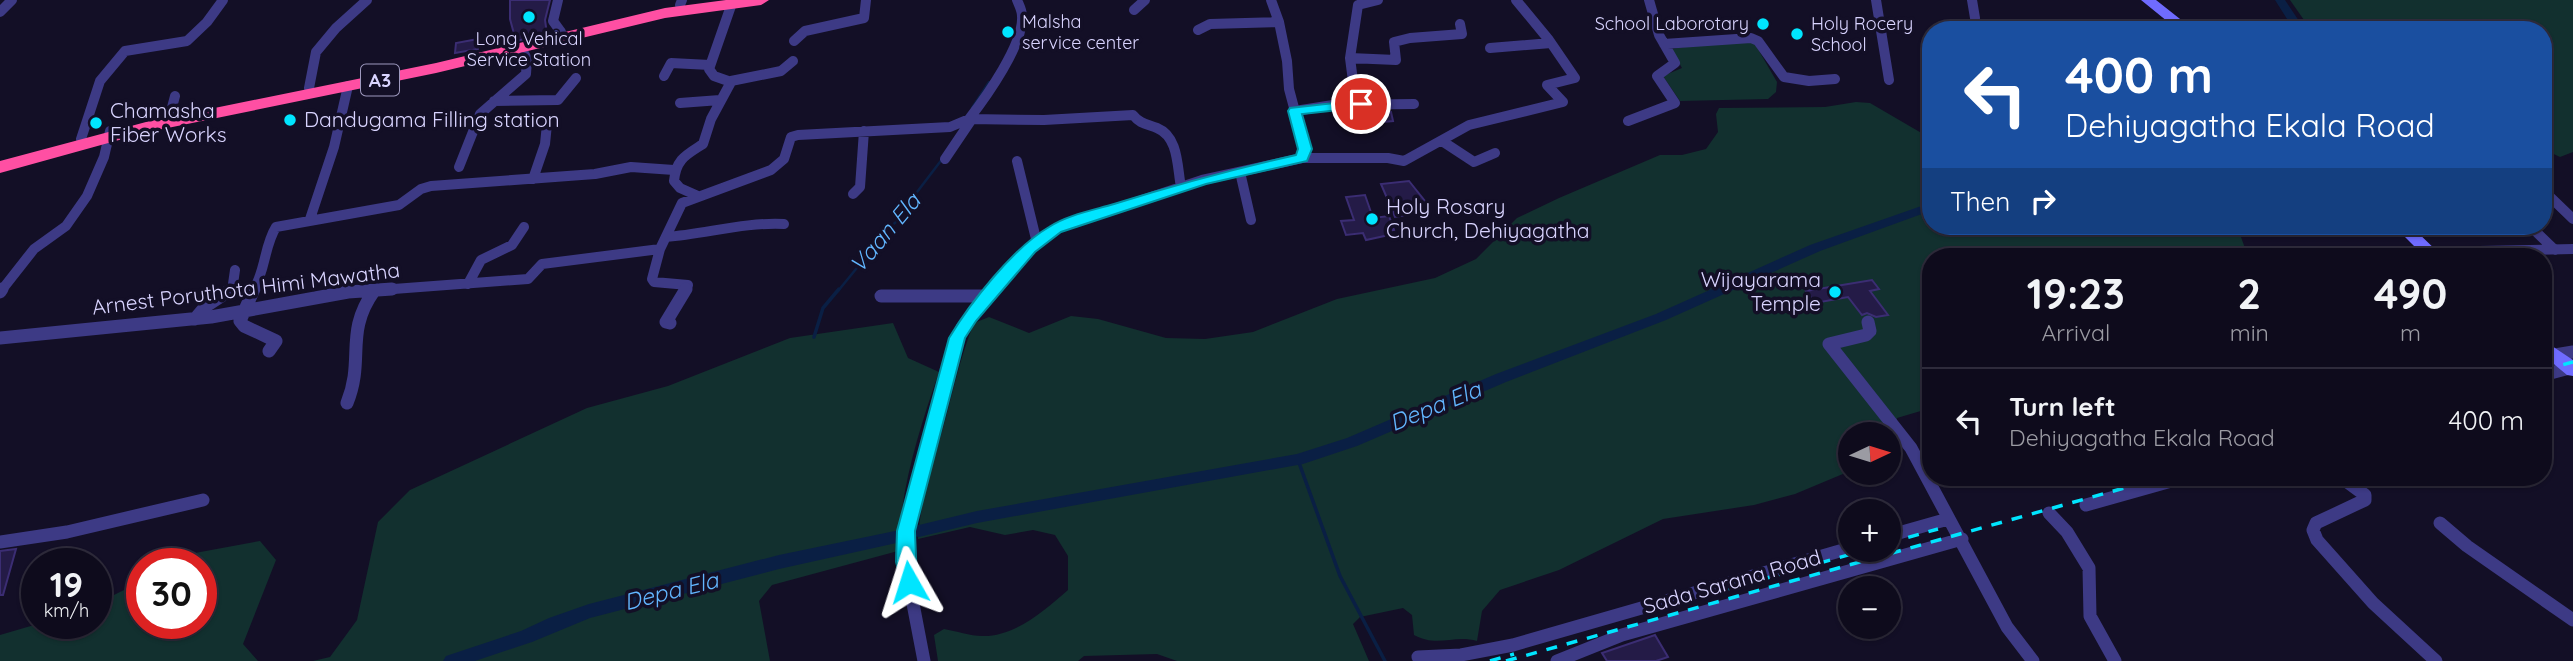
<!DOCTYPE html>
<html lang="en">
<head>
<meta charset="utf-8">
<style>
	:root { --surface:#0e0b1c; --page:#1c1929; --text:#f1f3f6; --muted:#9b9ba3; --line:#2e2b3b }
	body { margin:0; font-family:Quicksand,sans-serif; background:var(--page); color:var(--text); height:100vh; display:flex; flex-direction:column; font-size:26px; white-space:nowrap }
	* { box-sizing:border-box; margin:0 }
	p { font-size:23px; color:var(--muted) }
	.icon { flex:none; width:38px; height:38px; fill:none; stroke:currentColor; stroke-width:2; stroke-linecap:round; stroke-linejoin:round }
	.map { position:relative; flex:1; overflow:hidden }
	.panel { position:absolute; left:1922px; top:248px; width:630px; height:238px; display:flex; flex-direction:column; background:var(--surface); border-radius:28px; box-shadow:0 2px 5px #0004,0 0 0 2px var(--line) }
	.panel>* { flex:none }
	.guide { position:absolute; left:1922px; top:21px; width:630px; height:214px; border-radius:28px; box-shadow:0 2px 5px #0004,0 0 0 2px var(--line); background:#1a4fa0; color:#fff; overflow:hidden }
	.needle { width:46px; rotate:86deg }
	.tools { position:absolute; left:1838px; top:422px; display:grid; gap:14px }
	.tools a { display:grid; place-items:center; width:63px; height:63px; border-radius:50%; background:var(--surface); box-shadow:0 2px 5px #0004,0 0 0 2px var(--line); font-size:35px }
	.speed { position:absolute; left:21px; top:548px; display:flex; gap:14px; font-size:35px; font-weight:700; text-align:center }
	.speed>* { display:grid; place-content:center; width:91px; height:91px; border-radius:50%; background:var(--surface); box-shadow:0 2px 5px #0004,0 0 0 2px var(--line); line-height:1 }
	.speed small { font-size:18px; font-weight:400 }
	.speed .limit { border:10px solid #d22; background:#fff; color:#111 }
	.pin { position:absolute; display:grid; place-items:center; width:60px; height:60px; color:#fff; margin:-30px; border:4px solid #fff; border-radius:50%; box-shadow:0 2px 7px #0007 }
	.me { position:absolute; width:77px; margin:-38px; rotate:354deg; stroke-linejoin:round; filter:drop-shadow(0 0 5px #0008) }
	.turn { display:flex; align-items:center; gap:24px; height:147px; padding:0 28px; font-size:32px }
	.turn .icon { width:91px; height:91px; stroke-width:2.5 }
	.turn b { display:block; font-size:49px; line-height:60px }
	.then { display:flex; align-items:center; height:66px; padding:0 28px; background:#0003; gap:14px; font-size:26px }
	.eta { display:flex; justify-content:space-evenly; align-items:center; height:119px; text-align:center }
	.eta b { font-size:42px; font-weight:700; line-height:49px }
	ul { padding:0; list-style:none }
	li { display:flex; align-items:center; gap:21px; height:105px; padding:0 28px; border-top:2px solid var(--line) }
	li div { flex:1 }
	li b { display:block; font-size:26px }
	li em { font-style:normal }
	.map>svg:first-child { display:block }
</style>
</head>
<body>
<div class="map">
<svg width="2573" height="661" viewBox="0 0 2573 661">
	<rect width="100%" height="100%" fill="#130f26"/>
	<path fill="#12302f" d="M2290 0H2573V152L2560 157 2543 149V30H2311Z
		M1742 39 1755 44 1777 82 1776 92 1768 99 1680 101 1663 76 1682 68 1671 49Z
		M1856 102 1870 103 1930 138V226H2237L2246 251 2242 257H1930V414L1924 410 1897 418 1895 456 1888 458V434H1850V471L1795 494 1754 505 1663 519 1559 570 1500 590 1482 611 1477 641C1454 634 1438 648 1414 635L1412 615 1403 608 1360 617 1353 624 1369 661H1177L1157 654 1084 656 1078 661H938L934 635 944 629C956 631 970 636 982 636 1015 637 1045 610 1068 590V556L1055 535 1033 530 1005 535 970 527 918 539C920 501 933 464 943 428 953 392 960 357 974 323L989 317 1029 333 1071 316 1098 319 1166 338 1205 339 1253 332 1337 299 1435 278 1476 259 1517 218 1559 198 1660 155H1682L1706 149 1718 132 1716 114 1719 108 1825 107Z
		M893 323 908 358 939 372C918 433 901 487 898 551L772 585 759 601 770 661H313L330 657 357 620 378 522 410 490 587 408 668 386 790 338Z
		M260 541 276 560 243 644 258 661H0V635L41 623H96V604L142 581V623H201V564L174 563 195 553Z"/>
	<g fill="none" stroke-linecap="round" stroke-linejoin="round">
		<path stroke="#0a1f44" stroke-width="2.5" d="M972 108 989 82
			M838 291 865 258 880 247 891 226 905 215 914 196 943 158"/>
		<path stroke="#0a1f44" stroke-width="3.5" d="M814 337 823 308 839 289
			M1298 460 1340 576 1385 661"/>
		<path fill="#0a1f44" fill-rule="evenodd" d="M2275 0H2285L2305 30H2294Z
			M1930 203V211L1820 251 1666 320 1506 382 1357 446 1303 464 977 523 919 537 913 536 911 531 913 526 919 525 977 511 1297 454 1347 438 1496 374 1656 314 1810 245Z
			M895 531 901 532 903 537 901 542 779 569 590 618 532 642 475 661H443L446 656 521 631 549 618 589 604 779 555Z"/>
	</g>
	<path fill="#241b47" stroke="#3b2d73" stroke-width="2" d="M510 0H550L545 20 547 34 516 41 510 19Z
		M478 39V49L455 53 456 43Z
		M1391 112 1393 121 1348 125 1346 113Z
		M1409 181 1429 206 1418 210 1420 213 1395 217 1381 184Z
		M1365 195 1373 218 1389 216 1394 230 1387 231 1389 235 1366 240 1363 233 1346 235 1341 221 1354 220 1346 197Z
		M1872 280 1879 289 1870 291 1888 315 1876 317 1867 313 1862 315 1848 297 1815 303 1806 291Z
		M16 549 3 595H0V551Z
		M1655 635 1668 657 1656 661H1607L1602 653Z"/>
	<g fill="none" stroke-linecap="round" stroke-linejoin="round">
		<path stroke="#3d3a85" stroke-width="10" d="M558 0 553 21 561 32
			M1876 0 1889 80
			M1972 0 1975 18
			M680 5 682 0
			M1134 10 1145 0
			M0 12 12 0
			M1198 30 1210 24 1279 22
			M794 41 805 31 864 18 866 0
			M1664 44 1751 38 1758 41 1784 77 1809 81 1835 79
			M1490 48 1551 43
			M1350 58 1396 60 1394 42 1410 38 1462 34 1460 24
			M664 76 671 63 710 65
			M731 81 781 71 793 61
			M309 88 316 52 336 28 367 0
			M494 101 558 100 576 78
			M680 103 720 100
			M1356 104 1350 58 1358 5 1378 0
			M1295 111 1333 105 1414 104
			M170 115 175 96
			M969 119C986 97 1024 44 1022 16 1022 10 1019 5 1017 0
			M1628 121 1675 103 1657 76 1675 63 1659 35 1649 0
			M81 139 100 81 125 51 187 41 207 22 223 0
			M1442 141 1474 162 1495 153
			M1302 158H1388L1404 161 1469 125 1563 102 1547 85 1575 78 1549 40 1516 0
			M945 159 972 119
			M1017 161 1037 243
			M459 167 480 114 526 74 527 59 521 48
			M1240 172 1251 220
			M533 179 545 144 547 124
			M2543 190 2573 219
			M853 194 860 187 864 131
			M698 196 680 188 674 181C676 159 686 155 703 144L711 119 731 82 714 76 709 69 732 3
			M310 219 334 147 348 86
			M2530 226 2555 250
			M666 237C706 234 744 222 784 224
			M660 249 652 279 654 282 688 285 685 291
			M2429 252 2573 249
			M468 284 481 260 512 245 524 227
			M1 291 34 249 66 226 87 196 104 157 110 131
			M232 291 235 270
			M253 291C266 270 264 246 276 227L399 205 421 189 431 186 595 174 631 167 674 170
			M367 291 528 279 542 264 660 249 682 203 771 170 784 159 791 137 798 135 950 127 969 119 1044 120 1133 115C1140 124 1147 124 1157 128 1179 137 1177 167 1181 187
			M992 291 1029 249 1055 229 1202 180 1302 158 1305 149 1289 89 1287 61 1279 22 1271 0"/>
		<path stroke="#3d3a85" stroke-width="13" d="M254 289 240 321 244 326 276 341 269 351
			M0 292 2 289
			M881 296H987
			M195 319 206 306 232 289
			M1868 322 1870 331 1866 335 1829 344 1911 448 2007 627 2033 661
			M670 323 666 322 686 289
			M0 338 211 317 348 292 392 289
			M2555 355 2573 352
			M2543 375 2573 367
			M347 403C365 359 344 333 374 291
			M2342 478 2365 495V500L2316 523 2313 530 2317 540 2373 603 2436 661
			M2086 505 2182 478
			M2049 513 2067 532 2089 568 2090 616 2115 661
			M2440 523 2467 546 2573 620
			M1888 536 1948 519
			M0 542 67 532 203 500
			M1418 657 1461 655 1513 645 1850 548
			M924 661 905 562 906 531 953 351 962 328 993 289
			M1557 661 1622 635 1962 539"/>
		<path fill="#6f6bff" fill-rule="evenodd" d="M2141 0H2156L2194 30H2178Z
			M2394 226H2411L2443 257H2425Z
			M2543 340 2573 360V376L2567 375 2543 355Z"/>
		<path fill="#ff4fa3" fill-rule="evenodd" d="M726 0H769L761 5 665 18 436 73 148 132 0 173V161L146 122 436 63 665 8Z"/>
		<path stroke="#00e5ff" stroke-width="3.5" stroke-dasharray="11 10" stroke-linecap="butt" d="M2543 370 2573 362
			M1888 543 1938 529
			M1678 603 1866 550
			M1490 661 1514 654
			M1506 661 2160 478"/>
	</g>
	<path fill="#00e5ff" stroke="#0095a6" stroke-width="2" d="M1361 100 1368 104 1366 107 1302 114 1312 149 1307 161 1206 184 1061 232 1035 252 976 321 965 338 915 531C915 542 918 583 916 588L909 590 903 588 896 562 897 531 949 338C970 303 1013 248 1049 227 1067 215 1094 210 1114 204 1175 185 1234 169 1296 155L1298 149 1288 111 1290 108Z"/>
	<g fill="#00e5ff" stroke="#130f26" stroke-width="2.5">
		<circle cx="529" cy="17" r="7"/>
		<circle cx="1763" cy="24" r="7"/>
		<circle cx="1008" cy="32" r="7"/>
		<circle cx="1797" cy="34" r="7"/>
		<circle cx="290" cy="120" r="7"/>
		<circle cx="96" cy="123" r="7"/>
		<circle cx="1372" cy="219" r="7"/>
		<circle cx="1835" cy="292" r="7"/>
	</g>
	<g text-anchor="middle" stroke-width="7" stroke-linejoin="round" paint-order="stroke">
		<g font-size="18" fill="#d9d4ff" stroke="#130f26" text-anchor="start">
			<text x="1022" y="28">Malsha<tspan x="1022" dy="21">service center</tspan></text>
			<text x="1749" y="30" text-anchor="end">School Laborotary</text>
			<text x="1811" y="30">Holy Rocery<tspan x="1811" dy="21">School</tspan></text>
			<text x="529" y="45" text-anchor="middle">Long Vehical<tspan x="529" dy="21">Service Station</tspan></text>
		</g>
		<rect fill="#130f26" stroke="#9e99be" stroke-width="2" x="361" y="64.5" width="38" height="31" rx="5"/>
		<g font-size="19" font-weight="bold" fill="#d9d4ff">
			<text x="380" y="87">A3</text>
		</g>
		<g font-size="21" fill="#d9d4ff" stroke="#130f26" text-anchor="start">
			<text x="110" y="118">Chamasha<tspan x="110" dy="24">Fiber Works</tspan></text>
			<text x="304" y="127">Dandugama Filling station</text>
			<text x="1386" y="214">Holy Rosary<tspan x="1386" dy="24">Church, Dehiyagatha</tspan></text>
			<text x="1821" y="287" text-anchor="end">Wijayarama<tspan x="1821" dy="24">Temple</tspan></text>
		</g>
		<g font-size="21" fill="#d9d4ff" stroke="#130f26">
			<text transform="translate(246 289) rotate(-7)" y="7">Arnest Poruthota Himi Mawatha</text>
			<text transform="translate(1732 582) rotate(-16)" y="7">Sada Sarana Road</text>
		</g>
		<g font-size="23" font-style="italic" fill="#62b6ff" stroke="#130f26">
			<text transform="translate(885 233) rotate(-50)" y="8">Vaan Ela</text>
			<text transform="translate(1435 406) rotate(-22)" y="8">Depa Ela</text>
			<text transform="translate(671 591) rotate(-14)" y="8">Depa Ela</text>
		</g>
	</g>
</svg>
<div class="tools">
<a><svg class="needle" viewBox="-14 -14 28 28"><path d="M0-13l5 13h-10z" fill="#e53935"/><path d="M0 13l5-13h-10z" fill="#9b9ba3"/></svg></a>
<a>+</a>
<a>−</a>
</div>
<div class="speed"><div>19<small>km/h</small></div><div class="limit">30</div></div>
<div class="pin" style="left:1361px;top:104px;background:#d93025"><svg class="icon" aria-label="arrive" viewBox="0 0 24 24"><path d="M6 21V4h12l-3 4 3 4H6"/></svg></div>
<svg class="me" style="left:909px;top:582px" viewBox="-20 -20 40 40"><path d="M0-17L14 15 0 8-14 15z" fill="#00e5ff" stroke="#fff" stroke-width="4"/></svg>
<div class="guide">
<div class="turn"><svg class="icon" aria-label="left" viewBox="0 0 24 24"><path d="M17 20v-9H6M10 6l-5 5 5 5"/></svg><div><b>400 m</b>Dehiyagatha Ekala Road</div></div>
<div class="then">Then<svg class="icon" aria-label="right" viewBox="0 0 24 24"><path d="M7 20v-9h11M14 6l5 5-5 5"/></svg></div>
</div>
<section class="panel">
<div class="eta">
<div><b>19:23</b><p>Arrival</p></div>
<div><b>2</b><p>min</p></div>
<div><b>490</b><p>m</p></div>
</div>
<ul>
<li><svg class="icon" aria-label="left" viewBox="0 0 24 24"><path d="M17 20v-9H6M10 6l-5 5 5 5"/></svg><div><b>Turn left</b><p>Dehiyagatha Ekala Road</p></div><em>400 m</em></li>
</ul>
</section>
</div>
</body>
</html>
